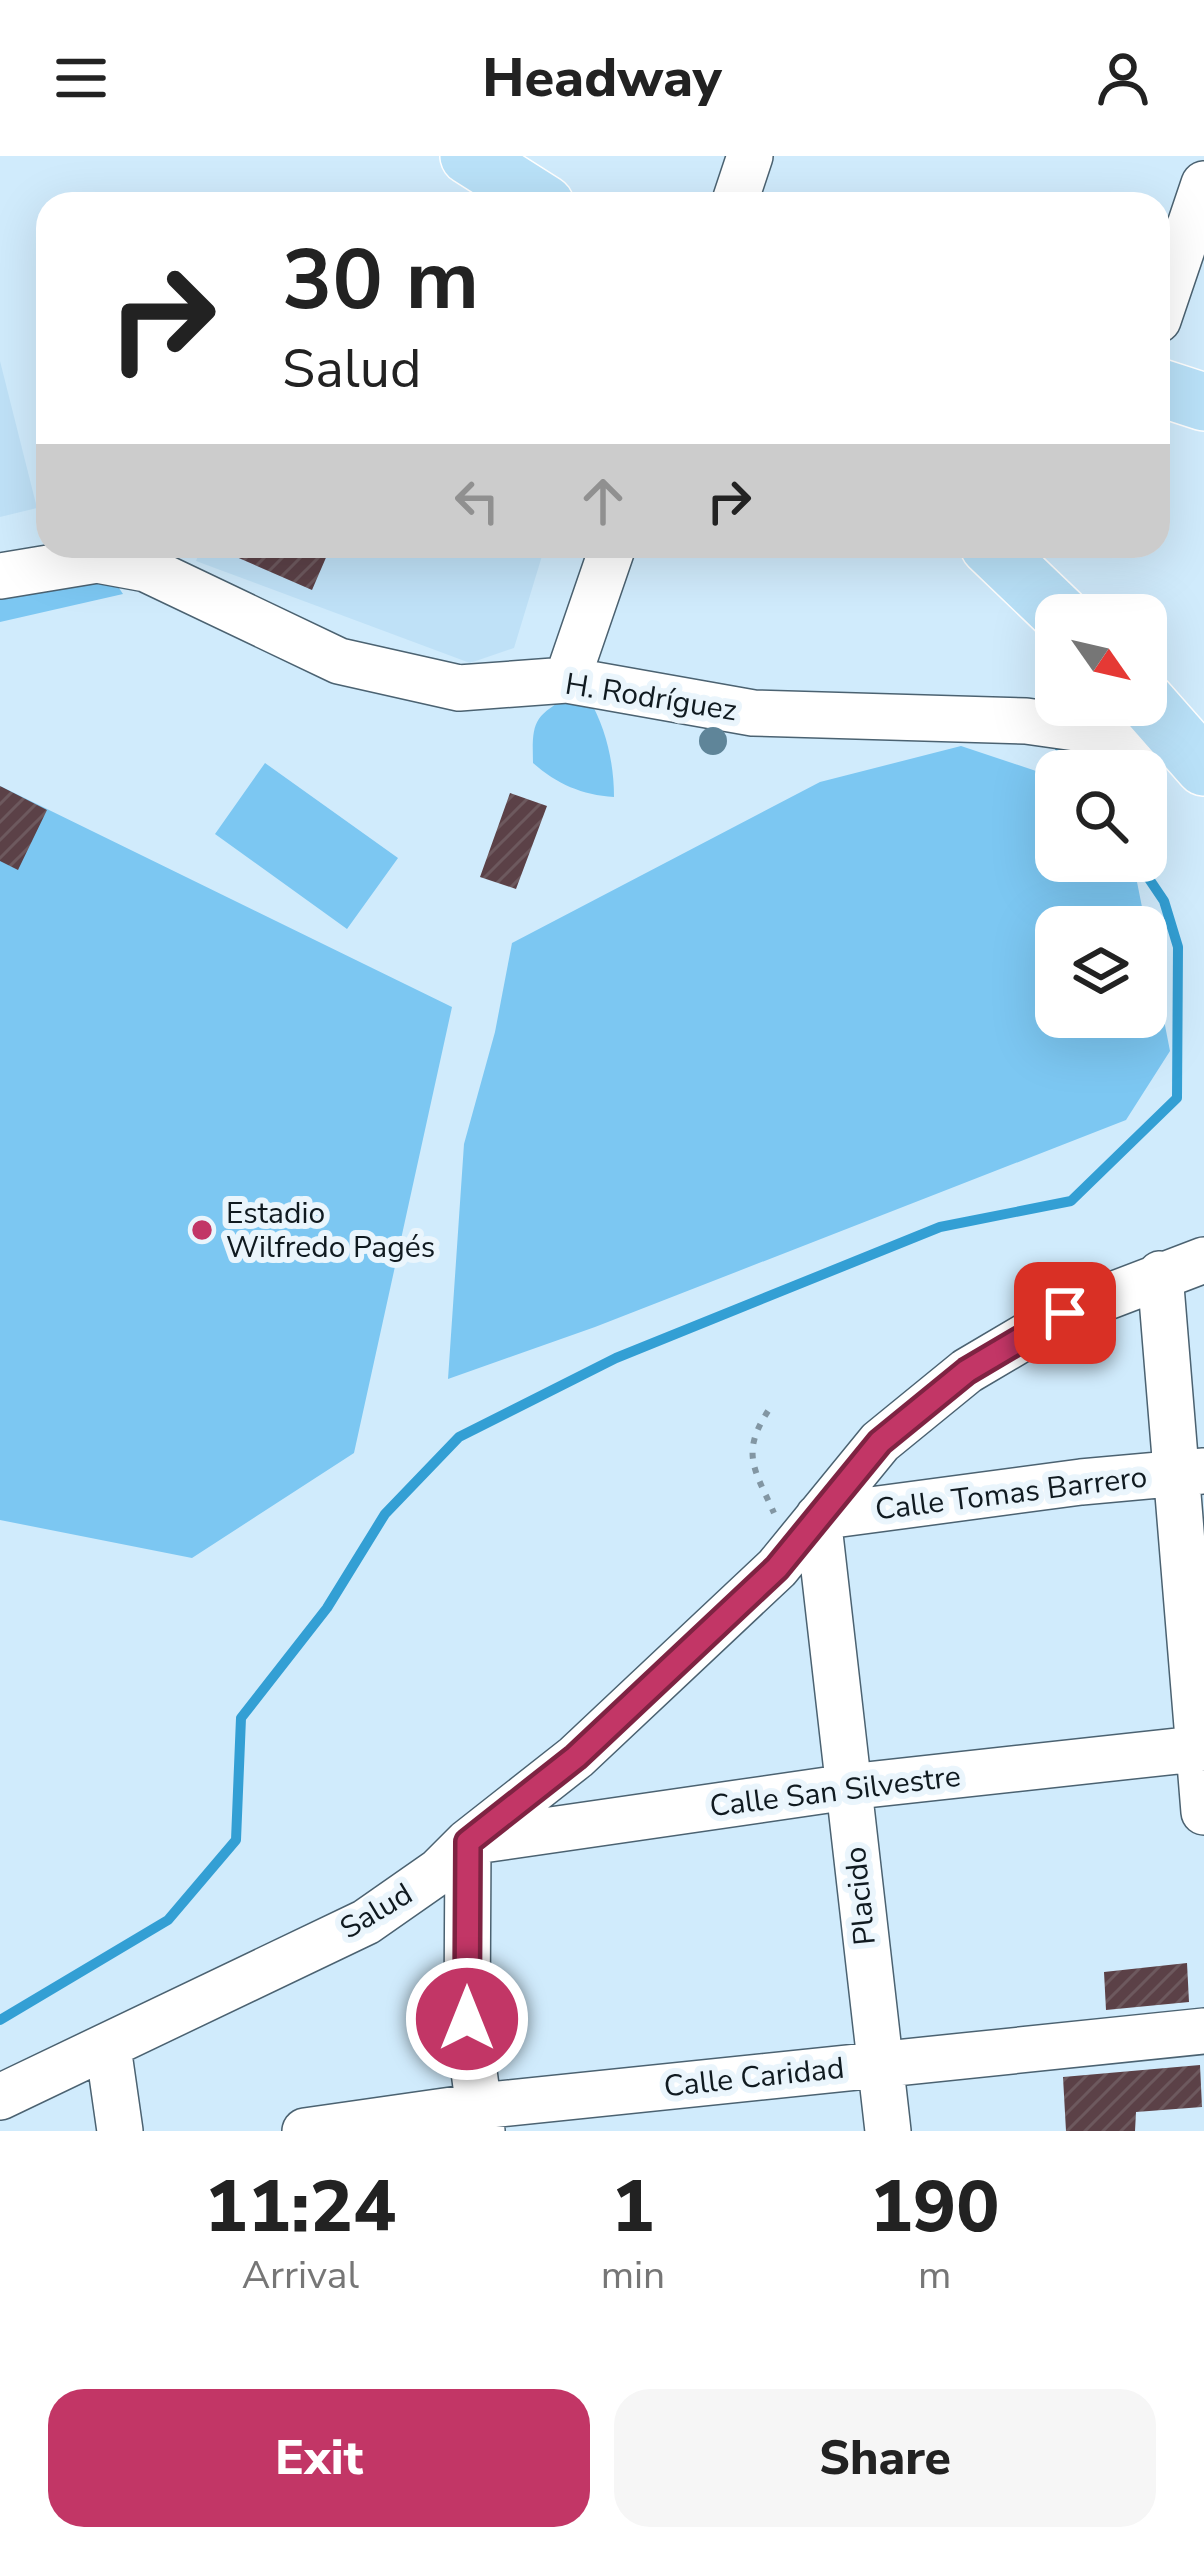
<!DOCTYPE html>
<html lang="en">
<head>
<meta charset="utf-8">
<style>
	:root { --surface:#fff; --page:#f6f6f6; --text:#222; --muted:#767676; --accent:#c23666 }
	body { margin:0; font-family:"Nunito Sans",sans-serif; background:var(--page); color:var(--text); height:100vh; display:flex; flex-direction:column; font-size:45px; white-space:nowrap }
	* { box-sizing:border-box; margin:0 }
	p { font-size:39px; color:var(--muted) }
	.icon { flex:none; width:66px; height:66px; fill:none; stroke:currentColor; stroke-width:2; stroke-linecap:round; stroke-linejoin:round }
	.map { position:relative; height:1975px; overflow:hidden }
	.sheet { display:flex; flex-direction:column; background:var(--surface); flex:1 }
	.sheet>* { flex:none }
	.guide { position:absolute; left:36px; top:36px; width:1134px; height:366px; border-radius:36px; box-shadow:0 12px 48px #0002; background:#fff; color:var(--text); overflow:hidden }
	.needle { width:78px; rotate:124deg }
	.buttons { position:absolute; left:1035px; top:438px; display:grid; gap:24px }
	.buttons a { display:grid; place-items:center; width:132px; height:132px; border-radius:24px; background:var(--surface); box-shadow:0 12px 48px #0002; font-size:60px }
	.pin { position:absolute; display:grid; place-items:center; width:102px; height:102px; color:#fff; margin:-51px; border-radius:24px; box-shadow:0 6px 18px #0006 }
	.me { position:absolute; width:132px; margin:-66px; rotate:0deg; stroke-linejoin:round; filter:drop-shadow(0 0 9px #0008) }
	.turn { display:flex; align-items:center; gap:42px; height:252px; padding:0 48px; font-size:54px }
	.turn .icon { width:156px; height:156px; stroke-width:2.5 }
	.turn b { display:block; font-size:84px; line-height:102px }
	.lanes { display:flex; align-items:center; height:114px; padding:0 48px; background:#0003; justify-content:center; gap:60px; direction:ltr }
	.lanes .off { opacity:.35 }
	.eta { display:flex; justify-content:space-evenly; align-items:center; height:204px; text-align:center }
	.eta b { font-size:72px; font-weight:800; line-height:84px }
	.primary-button { display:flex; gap:24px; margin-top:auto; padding:24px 48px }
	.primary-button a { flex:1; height:138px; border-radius:36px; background:var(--accent); color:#fff; font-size:48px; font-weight:800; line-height:138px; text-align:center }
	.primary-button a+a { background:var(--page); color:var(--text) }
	header { display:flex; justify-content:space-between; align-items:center; height:156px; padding:0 48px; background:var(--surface); font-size:54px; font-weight:800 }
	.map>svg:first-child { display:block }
</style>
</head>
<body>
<header><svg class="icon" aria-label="menu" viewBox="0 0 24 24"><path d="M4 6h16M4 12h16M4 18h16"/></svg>Headway<svg class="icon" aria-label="person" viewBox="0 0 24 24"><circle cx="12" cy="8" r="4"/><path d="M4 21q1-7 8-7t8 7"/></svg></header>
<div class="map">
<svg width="1204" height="1975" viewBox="0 0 1204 1975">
	<defs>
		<pattern id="building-hatch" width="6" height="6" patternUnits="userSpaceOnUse" patternTransform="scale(3)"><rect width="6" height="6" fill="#5b4147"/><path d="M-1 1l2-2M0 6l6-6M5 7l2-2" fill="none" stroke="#6d595e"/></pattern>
	</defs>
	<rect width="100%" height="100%" fill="#d0ebfc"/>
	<path fill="#bfe1f7" d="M0 205 37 352 0 361Z
		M202 390H545L514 492 470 507 196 405Z"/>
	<path fill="#7cc7f2" d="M109 417 123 438 0 466V433Z
		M569 541 589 543C606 572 614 607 614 641 582 639 557 628 533 607 532 567 533 560 569 541Z
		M961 590 1042 617 1056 631V705H1128L1134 711 1146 771H1056V861H1146V772L1170 895 1126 964 595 1171 448 1223 464 988 495 876 512 787 820 626Z
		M265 607 398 702 347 773 215 678Z
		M0 630 452 851 354 1297 192 1402 0 1364Z"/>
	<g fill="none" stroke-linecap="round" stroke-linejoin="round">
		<path stroke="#339fd4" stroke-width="10" d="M1054 583 1076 615
			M0 1864 168 1764 236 1684 241 1562 327 1452 385 1358 459 1281 616 1202 940 1071 1071 1045 1177 942 1178 791 1164 745 1137 705"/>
	</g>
	<path fill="url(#building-hatch)" d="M211 390H331L312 434Z
		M0 630 47 654 18 714 0 705Z
		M510 637 547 650 516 733 480 721Z
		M1187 1807 1189 1846 1106 1854 1104 1816Z
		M1200 1909 1202 1951 1136 1956 1135 1975H1066L1063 1921Z"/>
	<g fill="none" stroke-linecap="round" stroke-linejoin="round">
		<g stroke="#4b6271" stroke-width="48">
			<path id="minor" d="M734 48 750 0
				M1158 164 1204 28
				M0 420 97 404 146 413 339 505 459 532 567 524 753 557 1026 565 1182 587
				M567 524 613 390
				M1160 1118 1204 1656
				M108 1891 120 1975
				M0 1941 366 1766 439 1715 468 1686 576 1601 777 1412 880 1286 967 1215 1065 1157 1204 1104
				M305 1975 480 1950 1204 1875
				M482 1975 467 1863 468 1686 848 1631 1204 1592
				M888 1975 818 1361 1081 1326 1204 1315"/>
		</g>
		<g stroke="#fff" stroke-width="60">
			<path id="major" d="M469 0 545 48
				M1158 231 1204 246
				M989 390 1061 459
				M1146 545 1204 611"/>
		</g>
		<path stroke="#8296a3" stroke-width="6" stroke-dasharray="6 9" stroke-linecap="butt" d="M768 1255C740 1298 755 1314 774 1357"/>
		<use href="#minor" stroke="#fff" stroke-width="45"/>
		<use href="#major" stroke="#b9e1f8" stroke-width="57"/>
	</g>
	<circle fill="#5f8599" cx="713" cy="585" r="14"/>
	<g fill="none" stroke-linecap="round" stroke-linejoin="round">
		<g stroke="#7e2342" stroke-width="30">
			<path id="route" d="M467 1863 468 1686 576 1601 777 1412 880 1286 967 1215 1065 1157"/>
		</g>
		<use href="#route" stroke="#c23666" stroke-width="21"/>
	</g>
	<circle fill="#c23666" stroke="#eaf5fc" stroke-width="4.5" cx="202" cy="1074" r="12"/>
	<g text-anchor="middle" stroke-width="12" stroke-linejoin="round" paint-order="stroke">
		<g font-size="30" fill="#101a20" stroke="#eaf5fc">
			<text transform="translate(651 541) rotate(9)" y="10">H. Rodríguez</text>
			<text transform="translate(1011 1337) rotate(-7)" y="10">Calle Tomas Barrero</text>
			<text transform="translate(835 1635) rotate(-7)" y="10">Calle San Silvestre</text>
			<text transform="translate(860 1740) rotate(-96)" y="10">Placido</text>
			<text transform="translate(376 1755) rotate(-31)" y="10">Salud</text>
			<text transform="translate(754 1921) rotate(-6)" y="10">Calle Caridad</text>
		</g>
		<g font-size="30" fill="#101a20" stroke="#eaf5fc" text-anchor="start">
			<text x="226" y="1067">Estadio<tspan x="226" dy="34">Wilfredo Pagés</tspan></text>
		</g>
	</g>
</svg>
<div class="buttons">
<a><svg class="needle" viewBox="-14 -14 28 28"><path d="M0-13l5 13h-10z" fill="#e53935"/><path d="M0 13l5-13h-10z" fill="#767676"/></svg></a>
<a><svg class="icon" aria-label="search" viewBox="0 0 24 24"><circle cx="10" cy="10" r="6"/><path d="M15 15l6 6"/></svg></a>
<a><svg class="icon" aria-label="layers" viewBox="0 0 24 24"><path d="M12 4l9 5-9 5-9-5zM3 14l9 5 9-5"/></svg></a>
</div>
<div class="pin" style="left:1065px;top:1157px;background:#d93025"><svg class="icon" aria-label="arrive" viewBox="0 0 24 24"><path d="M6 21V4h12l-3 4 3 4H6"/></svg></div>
<svg class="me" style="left:467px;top:1863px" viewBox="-20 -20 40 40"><circle r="17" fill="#c23666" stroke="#fff" stroke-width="3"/><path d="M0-11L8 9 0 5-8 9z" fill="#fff"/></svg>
<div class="guide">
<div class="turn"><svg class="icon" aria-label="right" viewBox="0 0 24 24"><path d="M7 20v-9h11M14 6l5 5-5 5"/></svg><div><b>30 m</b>Salud</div></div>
<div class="lanes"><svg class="icon off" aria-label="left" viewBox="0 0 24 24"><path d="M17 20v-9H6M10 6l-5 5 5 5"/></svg><svg class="icon off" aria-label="ahead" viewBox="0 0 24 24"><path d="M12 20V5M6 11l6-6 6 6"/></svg><svg class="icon" aria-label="right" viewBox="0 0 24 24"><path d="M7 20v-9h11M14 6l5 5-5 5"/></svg></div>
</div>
</div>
<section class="sheet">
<div class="eta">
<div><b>11:24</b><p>Arrival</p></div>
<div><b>1</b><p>min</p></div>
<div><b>190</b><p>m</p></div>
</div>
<div class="primary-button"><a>Exit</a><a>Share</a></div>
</section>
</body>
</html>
